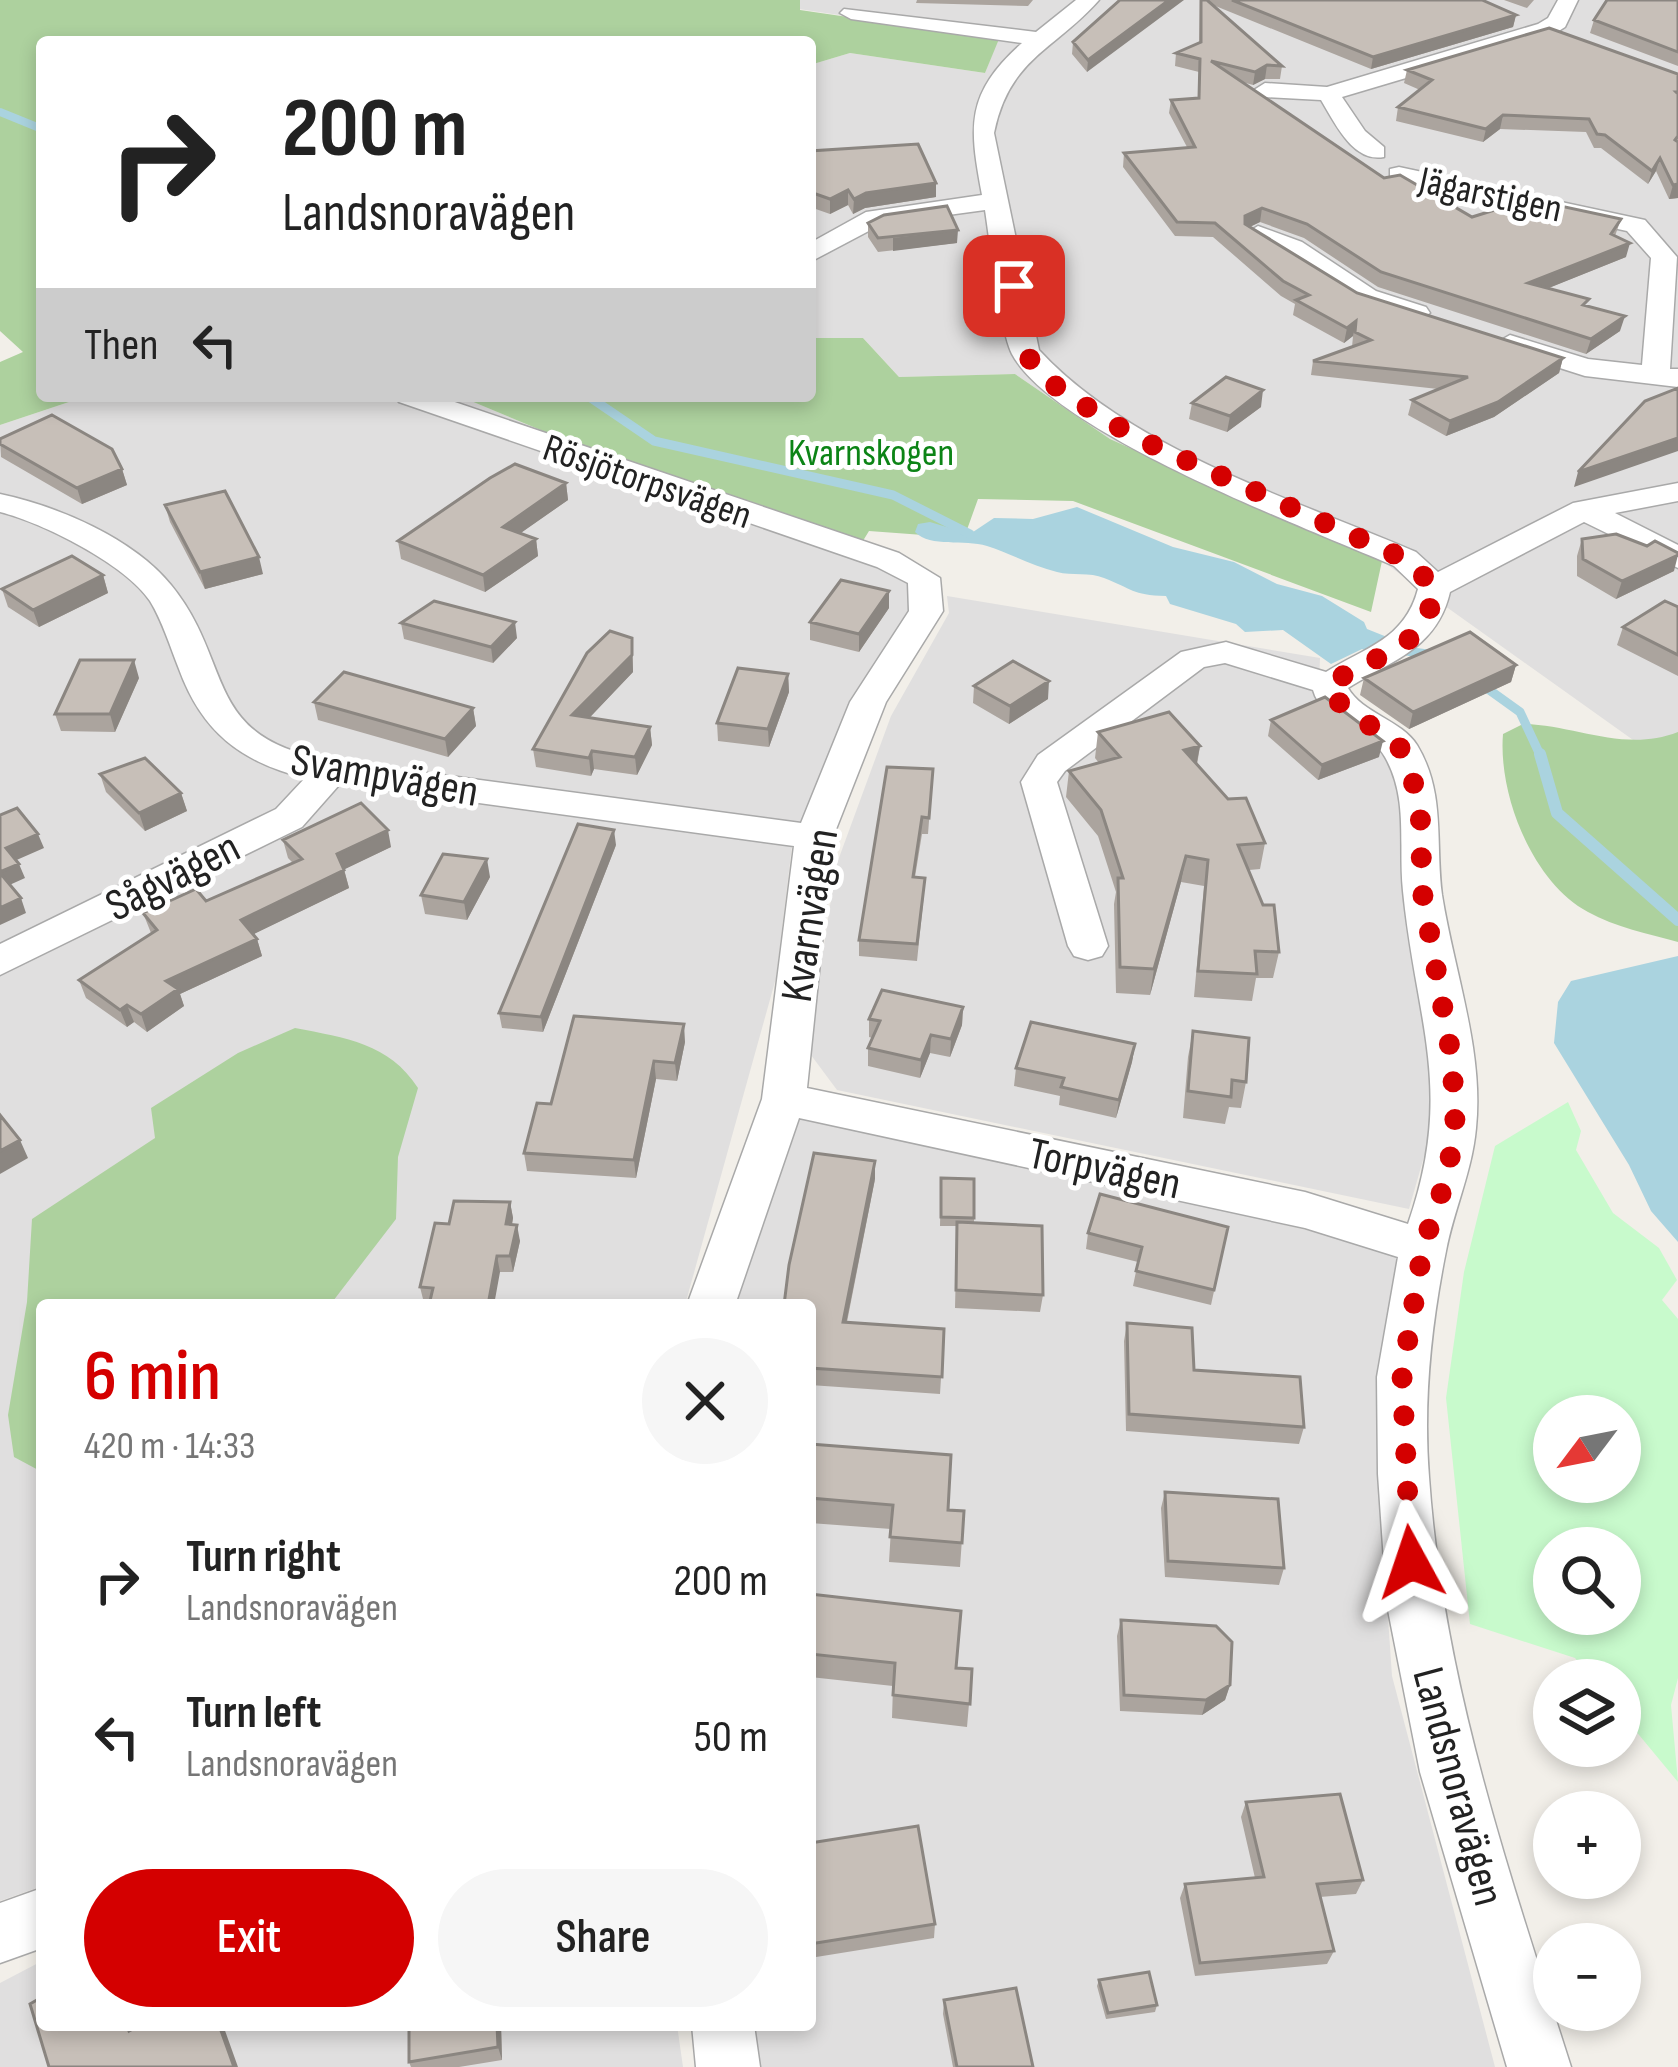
<!DOCTYPE html>
<html lang="en">
<head>
<meta charset="utf-8">
<style>
	:root { --surface:#fff; --page:#f6f6f6; --text:#222; --muted:#767676; --accent:#d40000 }
	body { margin:0; font-family:"Sofia Sans Condensed",sans-serif; background:var(--page); color:var(--text); height:100vh; display:flex; flex-direction:column; font-size:45px; white-space:nowrap }
	* { box-sizing:border-box; margin:0 }
	p { font-size:39px; color:var(--muted) }
	.icon { flex:none; width:66px; height:66px; fill:none; stroke:currentColor; stroke-width:2; stroke-linecap:round; stroke-linejoin:round }
	.map { position:relative; flex:1; overflow:hidden }
	.side { position:absolute; left:36px; top:1299px; width:780px; height:732px; display:flex; flex-direction:column; background:var(--surface); border-radius:12px; box-shadow:0 6px 18px #0003 }
	.side>* { flex:none }
	.hud { position:absolute; left:36px; top:36px; width:780px; height:366px; border-radius:12px; box-shadow:0 6px 18px #0003; background:#fff; color:var(--text); overflow:hidden }
	.needle { width:78px; rotate:238deg }
	.controls { position:absolute; left:1533px; top:1395px; display:grid; gap:24px }
	.controls a { display:grid; place-items:center; width:108px; height:108px; border-radius:50%; background:var(--surface); box-shadow:0 6px 18px #0003; font-size:60px }
	.pin { position:absolute; display:grid; place-items:center; width:102px; height:102px; color:#fff; margin:-51px; border-radius:24px; box-shadow:0 6px 18px #0006 }
	.me { position:absolute; width:132px; margin:-66px; rotate:355deg; stroke-linejoin:round; filter:drop-shadow(0 0 9px #0008) }
	.turn { display:flex; align-items:center; gap:42px; height:252px; padding:0 48px; font-size:54px }
	.turn .icon { width:156px; height:156px; stroke-width:2.5 }
	.turn b { display:block; font-size:84px; line-height:102px }
	.then { display:flex; align-items:center; height:114px; padding:0 48px; background:#0003; gap:24px; font-size:45px }
	.round { display:grid; place-items:center; flex:none; width:126px; height:126px; border-radius:63px; background:var(--page) }
	.summary { display:flex; align-items:center; justify-content:space-between; height:204px; padding:0 48px }
	h1 { font-size:72px; font-weight:600; line-height:90px; color:var(--accent) }
	.primary-button { display:flex; gap:24px; margin-top:auto; padding:24px 48px }
	.primary-button a { flex:1; height:138px; border-radius:72px; background:var(--accent); color:#fff; font-size:48px; font-weight:600; line-height:138px; text-align:center }
	.primary-button a+a { background:var(--page); color:var(--text) }
	ul { padding:0; list-style:none }
	li { display:flex; align-items:center; gap:36px; height:156px; padding:0 48px }
	li div { flex:1 }
	li b { display:block; font-size:45px }
	li em { font-style:normal }
	.map>svg:first-child { display:block }
</style>
</head>
<body>
<div class="map">
<svg width="1678" height="2067" viewBox="0 0 1678 2067">
	<rect width="100%" height="100%" fill="#f2efe9"/>
	<path fill="#e0dfdf" d="M800 0H1678V772L1382 561 1110 439 1015 374 899 377 863 338H810V65L850 53 985 73 998 39 799 9Z
		M87 396H459L697 495 909 575 915 606 851 698 792 846 776 978 685 1305H42V1886L0 1901V425Z
		M947 596 1320 658 1319 683 1390 749 1409 799 1435 1118 1409 1209 837 1090 808 1051 836 866 891 716 949 613Z
		M802 1112 1401 1252 1377 1371 1378 1471 1392 1676 1495 2067H759L754 2025H810V1305H735Z
		M42 1961V2025H677L683 2067H0V1983Z"/>
	<path fill="#add19e" d="M0 0H800V10L999 39 985 73 850 53 810 65V42H42V396H87L0 425V362L23 352 0 331Z
		M810 338H863L899 377 1015 374 1110 439 1382 561 1371 612 1073 501 978 499 964 538 869 531 861 544 697 495 459 396H810Z
		M1523 724C1576 725 1625 753 1678 732V942C1649 934 1615 927 1588 912 1532 882 1498 794 1503 734Z
		M295 1028C346 1038 389 1043 418 1088L398 1157 396 1219 330 1305H42V1472L14 1457 8 1415 27 1302 32 1219 155 1138 151 1108 238 1053Z"/>
	<path fill="#c8facc" fill-rule="evenodd" d="M1568 1102 1581 1131 1576 1150 1613 1213 1659 1248 1677 1280 1662 1300 1678 1319V1678L1671 1705 1678 1782 1620 1712V1680H1594L1575 1658 1470 1624 1446 1398 1464 1272 1495 1146ZM1554 1416H1620V1482H1554ZM1554 1548H1620V1614H1554Z"/>
	<path fill="#aad3df" d="M1077 507 1173 547 1234 562 1277 584 1322 596 1364 622 1367 629 1387 637 1331 664 1283 630 1245 632 1236 624 1170 604 1166 596C1131 595 1133 589 1104 578 1090 572 1072 576 1057 572 1033 566 1009 553 987 546 964 539 931 548 915 532L918 524 930 522 970 534 994 518 1033 519Z
		M1678 956V1242L1651 1211 1629 1165 1554 1043 1558 1002 1571 981Z"/>
	<g fill="none" stroke-linecap="round" stroke-linejoin="round">
		<path stroke="#aad3df" stroke-width="8" d="M0 112 42 129"/>
		<path stroke="#aad3df" stroke-width="9" d="M588 396 654 441 893 495 970 534
			M1364 645 1434 655
			M1481 684 1520 712 1541 757"/>
		<path stroke="#aad3df" stroke-width="12" d="M1540 754 1557 813 1678 920"/>
		<g stroke="#a9a9a9" stroke-width="3">
			<path id="minor" d="M1076 0H1099C1055 50 1009 58 994 133L1039 350C1131 450 1294 499 1416 552L1438 572 1573 503 1678 483V501L1615 513 1678 545V568L1584 522 1450 592C1437 648 1393 660 1348 688 1362 713 1401 720 1417 745 1446 793 1435 843 1442 895 1454 971 1484 1051 1476 1128 1472 1172 1454 1209 1446 1251 1431 1326 1423 1401 1429 1477 1443 1682 1509 1872 1571 2067H1507L1420 1772 1387 1605 1378 1474 1377 1377 1398 1257 1305 1228 799 1118 735 1305H687L762 1099 794 846 340 784 302 827 0 975V944L276 809 305 778C241 762 202 732 179 669 170 647 163 622 150 601 125 564 43 523 0 512V494C57 506 133 538 171 585 235 663 201 738 330 760L801 823 850 702 909 611 908 583 877 567 399 402 394 396H437L899 553 940 578 943 611 886 702 833 837 807 1088 1305 1192 1408 1224C1455 1089 1416 1023 1403 891 1398 845 1409 799 1385 757 1370 729 1322 723 1313 690L1225 663 1204 667 1065 771 1057 782 1108 946 1102 956 1088 960 1074 956 1068 946 1021 782 1038 755 1181 652 1226 642 1326 672C1366 647 1405 639 1418 589L1394 566C1307 528 1054 433 1012 354 1000 330 990 242 985 210L882 224 810 262V243L866 212 982 195C969 126 965 94 1022 43L851 19 840 13 844 9 1036 32Z
				M1558 0H1578L1565 27 1554 34 1342 97 1365 131 1384 147V157C1353 163 1335 123 1321 100L1265 97 1254 90 1265 83 1327 87 1538 24 1548 18Z
				M1399 167 1645 220 1677 257 1670 369H1678V387L1585 376 1500 349 1496 343 1510 335 1588 359 1642 365 1651 258 1627 231 1390 179V169Z
				M1258 226 1302 242 1376 291 1426 307 1430 313 1416 321C1362 308 1334 283 1287 256 1273 248 1256 245 1245 234Z
				M42 1888V1948L0 1963V1903Z
				M692 2025H754L760 2067H696Z"/>
		</g>
		<use href="#minor" fill="#fff" fill-rule="evenodd"/>
	</g>
	<path fill="#aba49e" d="M917 0H1033L1028 6 916 3Z
		M1120 0 1087 72 1072 54 1073 42Z
		M1200 0H1482L1516 15 1513 27 1371 69 1213 5 1282 66 1280 79H1265L1253 85 1242 82 1384 178 1472 217 1541 215 1621 219 1615 236 1626 257 1548 288 1586 306 1620 331 1586 354 1378 287 1304 238 1260 222 1250 227 1357 293 1563 358 1559 373 1494 417 1446 436 1408 415 1412 400 1438 389 1311 375 1313 361 1352 347 1353 336 1344 343 1293 315 1295 304 1281 296 1213 237 1175 236 1123 167 1124 153 1187 147 1169 113 1171 100 1198 99 1199 72 1175 66 1176 53 1199 43Z
		M1504 0H1534L1527 8Z
		M1605 0H1678V66L1590 33 1594 20 1605 3Z
		M1407 70 1678 74V198L1669 199 1656 171 1648 184 1601 148H1594L1586 132 1500 129 1483 142 1396 121 1398 107 1420 90 1404 83Z
		M810 151 936 183V197L865 208 853 214 848 205 830 214 810 207Z
		M868 223 957 243 878 252 868 237Z
		M1192 403 1261 407 1227 432 1189 419Z
		M0 439 122 469 127 485 82 504 1 457Z
		M566 483 568 500 520 533 536 539 538 556 485 592 401 559 398 541Z
		M165 505 263 574 205 589 170 522Z
		M1582 539 1674 571 1616 599 1577 576V556Z
		M103 575 108 593 39 627 8 607 2 589Z
		M1678 607V676L1617 645 1623 627Z
		M889 608 859 652 810 640V622Z
		M401 623 517 638 493 663 404 639Z
		M632 638 633 672 589 718 650 727 652 745 637 775 594 769 591 776 536 767 533 749Z
		M1516 665 1511 682 1409 729 1360 695 1364 678Z
		M788 674 789 692 769 747 718 741 717 723Z
		M139 678 115 732 61 731 55 714Z
		M974 686 1048 699 1009 724 973 703Z
		M314 702 473 708 476 726 448 757 318 720Z
		M1271 720 1379 757 1318 780 1268 736Z
		M1098 732 1200 746 1197 765 1265 843 1260 869 1249 870 1279 952 1273 978H1256L1252 1001 1194 997 1204 886 1181 882 1150 995 1116 993 1114 904 1116 892 1098 836 1066 797 1069 771 1099 763 1095 758Z
		M933 769 928 834H922L915 877 924 894 917 961 859 956V940Z
		M100 774 181 793 187 811 145 831 106 792Z
		M283 840 391 847 344 869 349 888 253 934 257 939 262 956 180 994 184 1006 147 1032 134 1022 127 1027 86 998 79 980 151 933 143 913 206 901 293 863 288 858Z
		M616 845 543 1032 502 1028 499 1013Z
		M490 877 467 920 425 914 421 895Z
		M963 1007 962 1025 950 1057 930 1053 920 1078 868 1066V1048L872 1038 869 1037V1019Z
		M1193 1031 1246 1082 1241 1108 1229 1107 1225 1124 1183 1118 1188 1057Z
		M685 1042 677 1081 656 1079 636 1178 527 1171 524 1153 551 1104Z
		M1135 1044 1132 1062 1116 1118 1059 1105 1060 1096 1014 1086 1016 1068Z
		M941 1178 974 1179V1223L1043 1295 1040 1312 955 1308 957 1226H940Z
		M875 1179 847 1322 944 1329 940 1394 810 1385V1305Z
		M510 1202 513 1218 512 1225 520 1241 513 1272H500L430 1303H424L420 1287 449 1224Z
		M1228 1227 1211 1305 1133 1286 1138 1262 1086 1249 1088 1233Z
		M1127 1323 1194 1370 1304 1427 1299 1444 1126 1431 1124 1341Z
		M810 1444 948 1510 964 1511 960 1567 889 1562 891 1529 810 1523Z
		M1165 1492 1284 1568 1279 1585 1165 1577 1161 1508Z
		M810 1594 956 1668 972 1669 967 1727 892 1718 893 1686 810 1677Z
		M1121 1620 1230 1685 1225 1700 1202 1715 1120 1711 1117 1636Z
		M1246 1802 1363 1880 1356 1894 1320 1897 1334 1951 1327 1964 1195 1976 1180 1898 1185 1884 1255 1878 1241 1817Z
		M810 1843 935 1924 934 1938 810 1958Z
		M1099 1980 1157 2005 1155 2012 1106 2019 1097 1986Z
		M944 2000 1033 2067H953L943 2014Z
		M409 2025H501L502 2060 459 2067H411L409 2062Z"/>
	<path fill="#8b8681" d="M1169 0H1184L1087 72 1088 60Z
		M1516 15 1513 27 1371 69 1373 57Z
		M1267 65 1265 79 1253 85 1255 72Z
		M1503 115 1500 129 1483 142 1486 129Z
		M1660 158 1656 171 1648 184 1652 171Z
		M936 183V197L865 208 853 214 854 199 866 193Z
		M1678 184V198L1669 199 1673 185Z
		M848 190V205L830 214V199Z
		M1262 208 1260 222 1243 230 1245 216Z
		M958 230 957 243 893 251V238Z
		M1630 243 1626 257 1524 298 1528 283Z
		M1625 316 1620 331 1586 354 1591 339Z
		M1356 321 1353 336 1344 343 1347 328Z
		M1563 358 1559 373 1494 417 1446 436 1450 421Z
		M1263 390 1261 407 1227 432 1230 416Z
		M1678 438V451L1574 487 1578 472Z
		M122 469 127 485 82 504 77 488Z
		M566 483 568 500 505 544 503 527Z
		M536 539 538 556 485 592 483 575Z
		M1678 555 1674 571 1616 599 1622 581Z
		M259 557 263 574 205 589 200 572Z
		M103 575 108 593 39 627 33 610Z
		M889 591V608L859 652V634Z
		M515 622 517 638 493 663 491 647Z
		M632 638 633 672 575 733 572 715Z
		M134 660 139 678 115 732 110 714Z
		M1516 665 1511 682 1409 729 1413 712Z
		M788 674 789 692 769 747 768 729Z
		M1049 681 1048 699 1009 724 1010 706Z
		M473 708 476 726 448 757 445 739Z
		M650 727 652 745 637 775 635 757Z
		M1383 741 1379 757 1318 780 1322 765Z
		M1200 746 1195 772 1184 750Z
		M592 751 594 769 591 776 589 758Z
		M181 793 187 811 145 831 139 813Z
		M388 830 391 847 341 871 337 854Z
		M614 830 616 845 543 1032 541 1017Z
		M38 834 44 848 12 862 6 848Z
		M1186 856 1181 882 1150 995 1154 969Z
		M487 859 490 877 467 920 464 902Z
		M19 864 25 878 5 887 0 872Z
		M344 870 349 888 246 938 241 920Z
		M21 898 26 913 0 925V908Z
		M257 939 262 956 180 994 184 1006 147 1032 141 1014 166 981Z
		M127 1005 134 1022 127 1027 120 1010Z
		M963 1007 962 1025 950 1057 951 1039Z
		M684 1024 685 1042 677 1081 675 1063Z
		M931 1035 930 1053 920 1078 921 1060Z
		M1135 1044 1132 1062 1116 1118 1119 1100Z
		M654 1061 656 1079 636 1178 634 1160Z
		M20 1140 28 1158 0 1174V1151Z
		M875 1161V1179L843 1339V1322Z
		M510 1202 513 1218 509 1240 506 1224Z
		M517 1225 520 1241 513 1272 510 1256Z
		M497 1256 500 1272 494 1305H488Z
		M1230 1685 1225 1700 1202 1715 1206 1700Z
		M219 2025H223L238 2067H234Z
		M497 2025H501L502 2060 498 2047Z"/>
	<path fill="#c7bfb8" stroke="#8b8681" stroke-width="3" d="M1120 0H1169L1088 60 1073 42Z
		M1201 0H1207L1282 66 1267 65 1255 72 1211 61 1384 178 1400 175 1472 217 1517 203 1541 215 1556 205 1621 219 1611 234 1630 243 1528 283 1589 299 1583 305 1625 316 1591 339 1381 272 1307 224 1262 208 1245 216V224L1357 293 1563 358 1498 402 1450 421 1412 400 1468 377 1313 361 1371 340 1355 332 1356 321 1347 328 1296 300 1309 295 1283 281 1215 223 1177 222 1124 153 1195 147 1171 100 1199 98 1200 59 1176 53 1201 42Z
		M1232 0H1482L1516 15 1373 57Z
		M1607 0H1678V52L1594 20Z
		M1549 28 1678 74V92H1676L1678 94V136L1675 140 1678 142V184L1673 185 1660 158 1652 171 1605 135 1597 134 1589 119 1503 115 1486 129 1398 107 1432 80 1407 70Z
		M918 144 936 183 866 193 854 199 848 190 830 199 810 192V151Z
		M947 206 958 230 878 238 868 223 884 215Z
		M1226 377 1263 390 1230 416 1192 403Z
		M1678 388V438L1578 472 1645 401Z
		M52 415 112 449 122 469 77 488 0 444V439Z
		M515 464 566 483 503 527 536 539 483 575 398 541 490 478Z
		M225 491 259 557 200 572 165 505Z
		M1616 534 1647 546 1655 541 1678 553V555L1622 581 1583 559 1582 539Z
		M72 556 103 575 33 610 2 589Z
		M841 580 889 591 859 634 810 622Z
		M434 601 515 622 491 647 401 623Z
		M1665 601 1678 607V655L1623 627Z
		M610 631 632 638V655L572 715 650 727 635 757 592 751 589 758 533 749 587 653Z
		M1470 632 1516 665 1413 712 1364 678Z
		M80 660H134L110 714H55Z
		M1013 661 1049 681 1010 706 974 686Z
		M738 668 788 674 768 729 717 723Z
		M344 672 473 708 445 739 314 702Z
		M1325 697 1383 741 1322 765 1271 720Z
		M1169 712 1200 746 1184 750 1228 799 1246 798 1265 843 1238 845 1263 905H1274L1279 952 1255 951 1257 974 1198 971 1208 860 1186 856 1154 969 1120 967 1118 878H1123L1101 810 1069 771 1120 757 1098 732Z
		M145 758 181 793 139 813 100 774Z
		M887 767 933 769 929 818 922 817 913 877 925 878 917 944 859 940Z
		M361 803 388 830 337 854 344 870 241 920 257 939 166 981 178 989 141 1014 127 1005 120 1010 79 980 157 930 143 913 196 889 206 901 302 859 283 840Z
		M17 808 38 834 6 848 19 864 0 872V815Z
		M578 824 614 830 541 1017 499 1013Z
		M443 854 487 859 464 902 421 895Z
		M0 873 21 898 0 908Z
		M882 990 963 1007 951 1039 931 1035 921 1060 868 1048 880 1021 869 1019Z
		M574 1016 684 1024 675 1063 654 1061 634 1160 524 1153 537 1103 551 1104Z
		M1031 1022 1135 1044 1119 1100 1061 1087 1064 1078 1016 1068Z
		M1193 1031 1249 1038 1246 1082 1232 1080 1231 1097 1188 1091Z
		M0 1115 20 1140 0 1151Z
		M814 1153 875 1161 843 1322 944 1329 942 1377 810 1368V1305H784L789 1265Z
		M941 1178 974 1179V1218L941 1217Z
		M1100 1194 1228 1227 1214 1290 1136 1271 1142 1247 1088 1233Z
		M454 1201 510 1202 506 1224 517 1225 510 1256H497L488 1305H429L433 1288 420 1287 435 1223 449 1224Z
		M957 1222 1042 1226 1043 1295 956 1290Z
		M1127 1323 1192 1328 1194 1370 1300 1377 1304 1427 1129 1414Z
		M810 1444 951 1455 948 1510 964 1511 962 1543 890 1537 893 1505 810 1498Z
		M1165 1492 1278 1499 1284 1568 1168 1561Z
		M810 1594 961 1611 956 1668 972 1669 970 1704 893 1695 895 1663 810 1654Z
		M1121 1620 1216 1626 1232 1642 1230 1685 1206 1700 1124 1695Z
		M1340 1794 1363 1880 1317 1884 1334 1951 1200 1963 1185 1884 1264 1877 1246 1802Z
		M918 1826 935 1924 810 1944V1843Z
		M1149 1972 1157 2005 1108 2013 1099 1980Z
		M1016 1988 1033 2067H957L944 2000Z
		M42 1997V2025H127L129 2031 140 2025H219L234 2067H49L30 2004Z
		M409 2025H497L498 2047 409 2062Z"/>
	<g fill="none" stroke-linecap="round" stroke-linejoin="round">
		<path stroke="#d40000" stroke-width="21" stroke-dasharray="0 37.8" d="M1014 286 1025 352 1040 374 1066 394 1135 437 1405 559 1435 587C1425 654 1378 651 1330 684L1332 697 1400 748 1420 800 1422 890 1452 1059 1455 1122 1448 1173 1423 1247 1402 1376 1411 1562"/>
	</g>
	<g text-anchor="middle" stroke-width="10" stroke-linejoin="round" paint-order="stroke">
		<g font-size="39" fill="#222" stroke="#fff">
			<text transform="translate(1491 193) rotate(12)" y="14">Jägarstigen</text>
			<text transform="translate(648 480) rotate(19)" y="14">Rösjötorpsvägen</text>
		</g>
		<g font-size="39" fill="#0c8416" stroke="#fff">
			<text x="871" y="465">Kvarnskogen</text>
		</g>
		<g font-size="45" fill="#222" stroke="#fff">
			<text transform="translate(385 774) rotate(10)" y="16">Svampvägen</text>
			<text transform="translate(172 875) rotate(-27)" y="16">Sågvägen</text>
			<text transform="translate(808 915) rotate(-81)" y="16">Kvarnvägen</text>
			<text transform="translate(1105 1167) rotate(12)" y="16">Torpvägen</text>
			<text transform="translate(1460 1786) rotate(75)" y="16">Landsnoravägen</text>
		</g>
	</g>
</svg>
<div class="controls">
<a><svg class="needle" viewBox="-14 -14 28 28"><path d="M0-13l5 13h-10z" fill="#e53935"/><path d="M0 13l5-13h-10z" fill="#767676"/></svg></a>
<a><svg class="icon" aria-label="search" viewBox="0 0 24 24"><circle cx="10" cy="10" r="6"/><path d="M15 15l6 6"/></svg></a>
<a><svg class="icon" aria-label="layers" viewBox="0 0 24 24"><path d="M12 4l9 5-9 5-9-5zM3 14l9 5 9-5"/></svg></a>
<a>+</a>
<a>−</a>
</div>
<div class="pin" style="left:1014px;top:286px;background:#d93025"><svg class="icon" aria-label="arrive" viewBox="0 0 24 24"><path d="M6 21V4h12l-3 4 3 4H6"/></svg></div>
<svg class="me" style="left:1411px;top:1562px" viewBox="-20 -20 40 40"><path d="M0-17L14 15 0 8-14 15z" fill="#d40000" stroke="#fff" stroke-width="4"/></svg>
<div class="hud">
<div class="turn"><svg class="icon" aria-label="right" viewBox="0 0 24 24"><path d="M7 20v-9h11M14 6l5 5-5 5"/></svg><div><b>200 m</b>Landsnoravägen</div></div>
<div class="then">Then<svg class="icon" aria-label="left" viewBox="0 0 24 24"><path d="M17 20v-9H6M10 6l-5 5 5 5"/></svg></div>
</div>
<section class="side">
<div class="summary"><div><h1>6 min</h1><p>420 m · 14:33</p></div><a class="round"><svg class="icon" aria-label="close" viewBox="0 0 24 24"><path d="M6 6l12 12M18 6L6 18"/></svg></a></div>
<ul>
<li><svg class="icon" aria-label="right" viewBox="0 0 24 24"><path d="M7 20v-9h11M14 6l5 5-5 5"/></svg><div><b>Turn right</b><p>Landsnoravägen</p></div><em>200 m</em></li>
<li><svg class="icon" aria-label="left" viewBox="0 0 24 24"><path d="M17 20v-9H6M10 6l-5 5 5 5"/></svg><div><b>Turn left</b><p>Landsnoravägen</p></div><em>50 m</em></li>
</ul>
<div class="primary-button"><a>Exit</a><a>Share</a></div>
</section>
</div>
</body>
</html>
